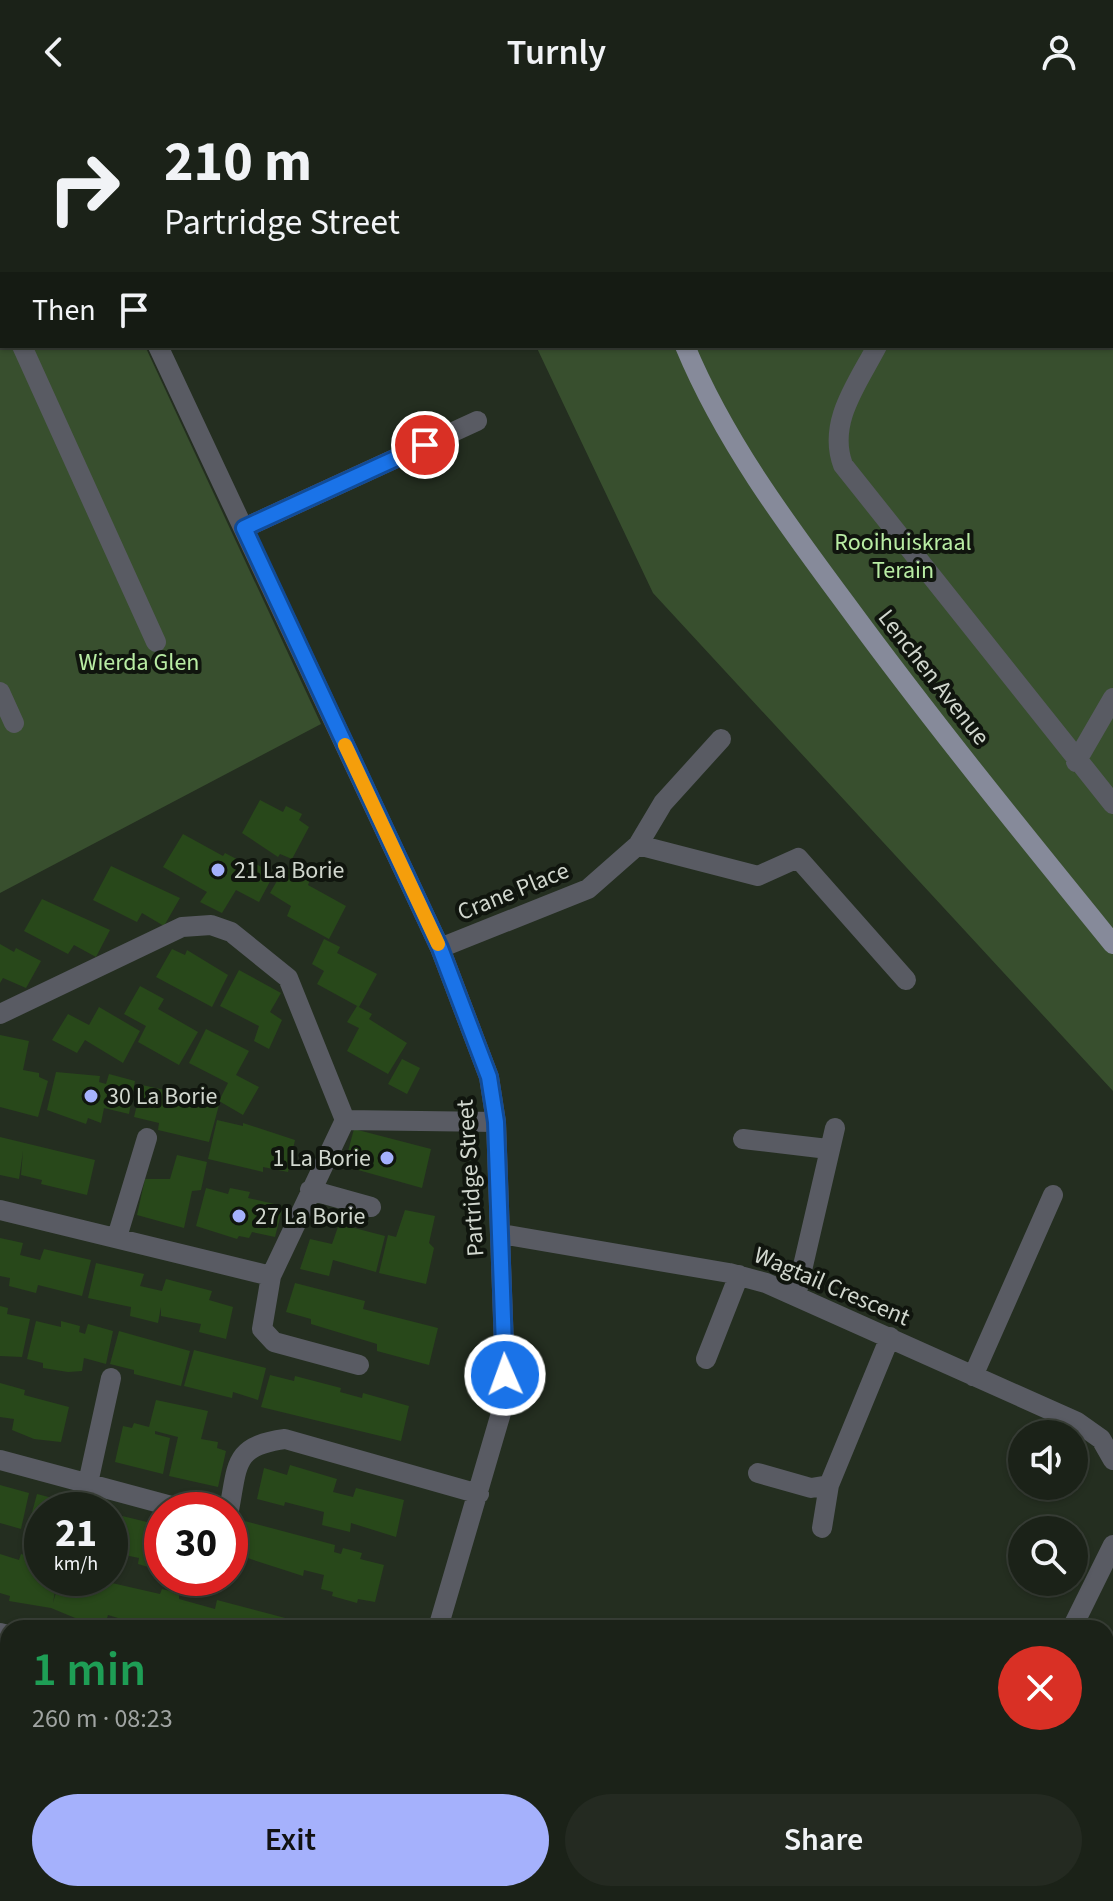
<!DOCTYPE html>
<html lang="en">
<head>
<meta charset="utf-8">
<style>
	:root { --surface:#1b2218; --page:#242a21; --text:#f1f3f6; --muted:#a0a4a2; --line:#393f37; --accent:#a5b1fc }
	body { margin:0; font-family:"Source Sans 3",sans-serif; background:var(--page); color:var(--text); height:100vh; display:flex; flex-direction:column; font-size:30px; white-space:nowrap }
	* { box-sizing:border-box; margin:0 }
	p { font-size:26px; color:var(--muted) }
	.icon { flex:none; width:44px; height:44px; fill:none; stroke:currentColor; stroke-width:2; stroke-linecap:round; stroke-linejoin:round }
	.map { position:relative; flex:1; overflow:hidden }
	.sheet { position:absolute; left:0px; top:1516px; width:1114px; height:282px; display:flex; flex-direction:column; background:var(--surface); border-radius:24px 24px 0 0; box-shadow:0 2px 6px #0004,0 0 0 2px var(--line) }
	.sheet>* { flex:none }
	.hud { position:absolute; left:0px; top:0px; width:1114px; height:244px; box-shadow:0 2px 6px #0004,0 0 0 2px var(--line); background:#1b2218; color:var(--text); overflow:hidden }
	.buttons { position:absolute; left:1008px; top:1316px; display:grid; gap:16px }
	.buttons a { display:grid; place-items:center; width:80px; height:80px; border-radius:50%; background:var(--surface); box-shadow:0 2px 6px #0004,0 0 0 2px var(--line); font-size:40px }
	.speed { position:absolute; left:24px; top:1388px; display:flex; gap:16px; font-size:40px; font-weight:700; text-align:center }
	.speed>* { display:grid; place-content:center; width:104px; height:104px; border-radius:50%; background:var(--surface); box-shadow:0 2px 6px #0004,0 0 0 2px var(--line); line-height:1 }
	.speed small { font-size:20px; font-weight:400 }
	.speed .limit { border:12px solid #d22; background:#fff; color:#111 }
	.pin { position:absolute; display:grid; place-items:center; width:68px; height:68px; color:#fff; margin:-34px; border:4px solid #fff; border-radius:50%; box-shadow:0 2px 8px #0007 }
	.me { position:absolute; width:88px; margin:-44px; rotate:358deg; stroke-linejoin:round; filter:drop-shadow(0 0 6px #0008) }
	.turn { display:flex; align-items:center; gap:28px; height:168px; padding:0 32px; font-size:36px }
	.turn .icon { width:104px; height:104px; stroke-width:2.5 }
	.turn b { display:block; font-size:56px; line-height:68px }
	.then { display:flex; align-items:center; height:76px; padding:0 32px; background:#0003; gap:16px; font-size:30px }
	.round { display:grid; place-items:center; flex:none; width:84px; height:84px; border-radius:42px; background:var(--page) }
	.head { display:flex; align-items:center; justify-content:space-between; height:136px; padding:0 32px }
	h1 { font-size:48px; font-weight:600; line-height:60px; color:#1e9e55 }
	.primary-button { display:flex; gap:16px; margin-top:auto; padding:16px 32px }
	.primary-button a { flex:1; height:92px; border-radius:48px; background:var(--accent); color:#111; font-size:32px; font-weight:600; line-height:92px; text-align:center }
	.primary-button a+a { background:var(--page); color:var(--text) }
	header { display:flex; justify-content:space-between; align-items:center; height:104px; padding:0 32px; background:var(--surface); font-size:36px; font-weight:600 }
	.map>svg:first-child { display:block }
</style>
</head>
<body>
<header><svg class="icon" aria-label="back" viewBox="0 0 24 24"><path d="M15 5l-7 7 7 7"/></svg>Turnly<svg class="icon" aria-label="person" viewBox="0 0 24 24"><circle cx="12" cy="8" r="4"/><path d="M4 21q1-7 8-7t8 7"/></svg></header>
<div class="map">
<svg width="1113" height="1797" viewBox="0 0 1113 1797">
	<rect width="100%" height="100%" fill="#242e20"/>
	<path fill="#384f2e" d="M0 0 33 2H2V242H145L321 620 0 789Z
		M422 0H1113V987L653 489 536 242H1112V2Z"/>
	<path fill="#28481a" d="M260 696 283 708 286 702 302 710 299 716 309 723 292 755 280 750 278 753 242 729Z
		M183 730 223 752 225 749 248 761 249 756 274 770 259 798 236 786 222 809 200 798 207 788 163 763Z
		M111 762 180 794 164 822 142 809 137 818 93 796Z
		M285 763 310 776 308 781 346 802 329 835 287 812 291 802 270 789Z
		M42 795 110 826 96 853 74 841 68 850 24 827Z
		M324 835 340 843 337 849 377 870 359 903 317 880 324 867 312 860Z
		M0 840 14 848 16 844 41 857 26 884 3 874 0 879Z
		M172 845 185 851 187 846 228 871 212 903 156 873Z
		M239 866 281 889 270 908 282 916 269 945 254 937 259 922 220 902Z
		M140 882 164 895 158 905 198 928 179 961 138 938 146 922 124 910Z
		M357 902 372 910 369 915 407 939 388 970 347 947 359 924 347 918Z
		M99 903 140 927 123 959 85 936 77 949 52 936 68 910 89 921Z
		M206 925 249 947 236 971 259 983 243 1011 219 997 228 979 189 959Z
		M0 931 29 937 23 966 39 969V973L48 977 38 1013 0 1003Z
		M402 955 420 964 407 990 388 980Z
		M56 968 100 972 99 978 106 980 109 970 135 977 129 1010 104 1004 101 1019 88 1014 86 1020 47 1006Z
		M142 981 178 989V986L219 1001 209 1038 158 1026 159 1019 134 1013Z
		M217 1016 243 1022V1019L295 1036 288 1068 263 1063V1068L208 1055Z
		M354 1025 431 1045 422 1084 344 1062Z
		M0 1033 95 1056 87 1091 41 1080 42 1076 21 1071 23 1047 19 1075 0 1071Z
		M177 1051 207 1058 201 1086 192 1087 184 1124 137 1111 145 1075H170Z
		M206 1084 228 1090 230 1084 250 1088 248 1094 283 1102 275 1133 252 1128 249 1134 239 1132 237 1135 196 1122Z
		M405 1106 435 1112 429 1139 434 1144 426 1180 379 1169 388 1131 396 1133Z
		M339 1120 385 1132 376 1168 333 1156 329 1172 300 1165 310 1135 332 1140Z
		M0 1134 23 1139 20 1151 40 1156 44 1145 91 1156 82 1192 38 1181 36 1189 9 1182 10 1174 0 1172Z
		M96 1159 144 1170 140 1182 162 1187 166 1175 212 1187 209 1196 233 1203 226 1235 199 1228 201 1220 161 1212V1203L158 1219 130 1212 131 1203 88 1194Z
		M295 1179 365 1197 363 1205 438 1224 429 1261 377 1247V1240L311 1220V1215L286 1208Z
		M0 1202 8 1204 7 1210 30 1215 22 1253 0 1252Z
		M36 1217 61 1223V1217L80 1222 79 1228 85 1230 88 1220 113 1227 106 1260 84 1254 82 1267 68 1268 43 1264V1259L27 1255Z
		M119 1227 190 1247 181 1282 134 1270V1266L110 1260Z
		M194 1246 266 1264 258 1296 233 1288 232 1294 184 1282Z
		M270 1271 294 1277 295 1272 341 1284 340 1288 362 1294 363 1289 409 1302 401 1337 261 1303Z
		M0 1279 25 1286 24 1291 69 1303 61 1338 34 1335 12 1326 14 1315 0 1313Z
		M156 1296 208 1307 201 1335 218 1338 217 1344 226 1347 218 1383 169 1372 178 1333 155 1327V1330L170 1334 163 1370 115 1358 123 1322 132 1324 134 1319 149 1323Z
		M290 1361 337 1375 333 1388 353 1393 356 1384 404 1396 396 1433 351 1419 350 1428 322 1421 324 1408 285 1398 284 1402 257 1395 264 1364 287 1371Z
		M0 1381 29 1389 21 1425 0 1419Z
		M37 1390 83 1402 82 1406H42V1430L27 1427Z
		M110 1409 151 1419 149 1430 162 1434V1467L138 1460 139 1454 110 1448Z
		M241 1416 335 1441 334 1448 341 1450 343 1444 362 1449 360 1455 384 1461 375 1498 358 1495 357 1499 332 1492 333 1488 321 1485 324 1471 304 1466 303 1472 232 1449Z
		M0 1450 19 1456 21 1450 37 1454 36 1460 42 1461V1474H57L53 1499 60 1474H90L160 1490 162 1485 179 1489V1495L215 1505 217 1496 289 1515 286 1524H131L127 1523 128 1517 108 1511 106 1517 80 1516 51 1504 9 1497 10 1492 0 1489Z
		M0 1697 8 1699V1725L5 1724 4 1730 0 1729Z
		M0 1748 8 1751V1790H120L118 1797H64L46 1792 45 1797H20L0 1791Z"/>
	<g fill="none" stroke-linecap="round" stroke-linejoin="round">
		<path stroke="#595b63" stroke-width="20" d="M55 2 59 0
			M1100 2 1101 0
			M0 194 2 198
			M22 242 156 538
			M158 242 440 844 489 973 496 1018 505 1271 501 1309 438 1524
			M877 242C858 279 827 318 843 361L1113 700
			M244 424 477 317
			M0 588 14 619
			M1076 658 1113 594
			M638 741 758 772 798 754 906 876
			M440 844 588 785 638 741 663 699 721 635
			M0 910 182 823 211 821 231 828 288 874 345 1016 271 1172 0 1106
			M345 1016 496 1018
			M743 1035 828 1045
			M310 1086 371 1103
			M501 1130 729 1169 766 1179 1077 1318 1101 1335 1113 1356
			M117 1133 147 1034
			M271 1172 262 1225 274 1238 359 1261
			M796 1192 835 1024
			M706 1255 739 1171
			M973 1272 1053 1091
			M0 1356 186 1406
			M758 1369 811 1384 829 1381
			M88 1379 111 1274
			M229 1406C238 1360 233 1342 285 1335L479 1390
			M822 1424 829 1381 890 1233
			M1072 1524 1113 1441
			M0 1529 8 1531
			M0 1663 8 1659
			M861 1790 906 1796 919 1790
			M951 1790 969 1797
			M304 1797 308 1790
			M345 1797 347 1790
			M665 1797 668 1790"/>
		<path stroke="#868a9a" stroke-width="20" d="M590 0 591 2
			M685 242C724 336 785 418 846 500 931 616 1022 728 1113 840"/>
	</g>
	<g fill="none" stroke-linecap="round" stroke-linejoin="round">
		<g stroke="#114b97" stroke-width="20">
			<path id="route" d="M425 341 244 424 440 844 489 973 496 1018 505 1271"/>
		</g>
		<use href="#route" stroke="#1a73e8" stroke-width="14"/>
		<path stroke="#f59e0b" stroke-width="14" d="M345 641 438 840"/>
	</g>
	<g fill="#a5b1fc" stroke="#10150e" stroke-width="3">
		<circle cx="218" cy="766" r="8"/>
		<circle cx="91" cy="992" r="8"/>
		<circle cx="387" cy="1054" r="8"/>
		<circle cx="239" cy="1112" r="8"/>
	</g>
	<g text-anchor="middle" stroke-width="8" stroke-linejoin="round" paint-order="stroke">
		<g font-size="24" fill="#b9eda4" stroke="#10150e">
			<text x="903" y="446">Rooihuiskraal<tspan x="903" dy="28">Terain</tspan></text>
			<text x="139" y="566">Wierda Glen</text>
		</g>
		<g font-size="24" fill="#d1d7ce" stroke="#10150e">
			<text transform="translate(934 573) rotate(52)" y="8">Lenchen Avenue</text>
			<text transform="translate(513 787) rotate(-22)" y="8">Crane Place</text>
			<text transform="translate(470 1074) rotate(-94)" y="8">Partridge Street</text>
			<text transform="translate(832 1182) rotate(23)" y="8">Wagtail Crescent</text>
		</g>
		<g font-size="24" fill="#d1d7ce" stroke="#10150e" text-anchor="start">
			<text x="234" y="774">21 La Borie</text>
			<text x="107" y="1000">30 La Borie</text>
			<text x="371" y="1062" text-anchor="end">1 La Borie</text>
			<text x="255" y="1120">27 La Borie</text>
		</g>
	</g>
</svg>
<div class="buttons">
<a><svg class="icon" aria-label="sound" viewBox="0 0 24 24"><path d="M4 9h4l5-4v14l-5-4H4zM17 9q2 3 0 6"/></svg></a>
<a><svg class="icon" aria-label="search" viewBox="0 0 24 24"><circle cx="10" cy="10" r="6"/><path d="M15 15l6 6"/></svg></a>
</div>
<div class="speed"><div>21<small>km/h</small></div><div class="limit">30</div></div>
<div class="pin" style="left:425px;top:341px;background:#d93025"><svg class="icon" aria-label="arrive" viewBox="0 0 24 24"><path d="M6 21V4h12l-3 4 3 4H6"/></svg></div>
<svg class="me" style="left:505px;top:1271px" viewBox="-20 -20 40 40"><circle r="17" fill="#1a73e8" stroke="#fff" stroke-width="3"/><path d="M0-11L8 9 0 5-8 9z" fill="#fff"/></svg>
<div class="hud">
<div class="turn"><svg class="icon" aria-label="right" viewBox="0 0 24 24"><path d="M7 20v-9h11M14 6l5 5-5 5"/></svg><div><b>210 m</b>Partridge Street</div></div>
<div class="then">Then<svg class="icon" aria-label="arrive" viewBox="0 0 24 24"><path d="M6 21V4h12l-3 4 3 4H6"/></svg></div>
</div>
<section class="sheet">
<div class="head"><div><h1>1 min</h1><p>260 m · 08:23</p></div><a class="round" style="background:#d93025;color:#fff"><svg class="icon" aria-label="close" viewBox="0 0 24 24"><path d="M6 6l12 12M18 6L6 18"/></svg></a></div>
<div class="primary-button"><a>Exit</a><a>Share</a></div>
</section>
</div>
</body>
</html>
